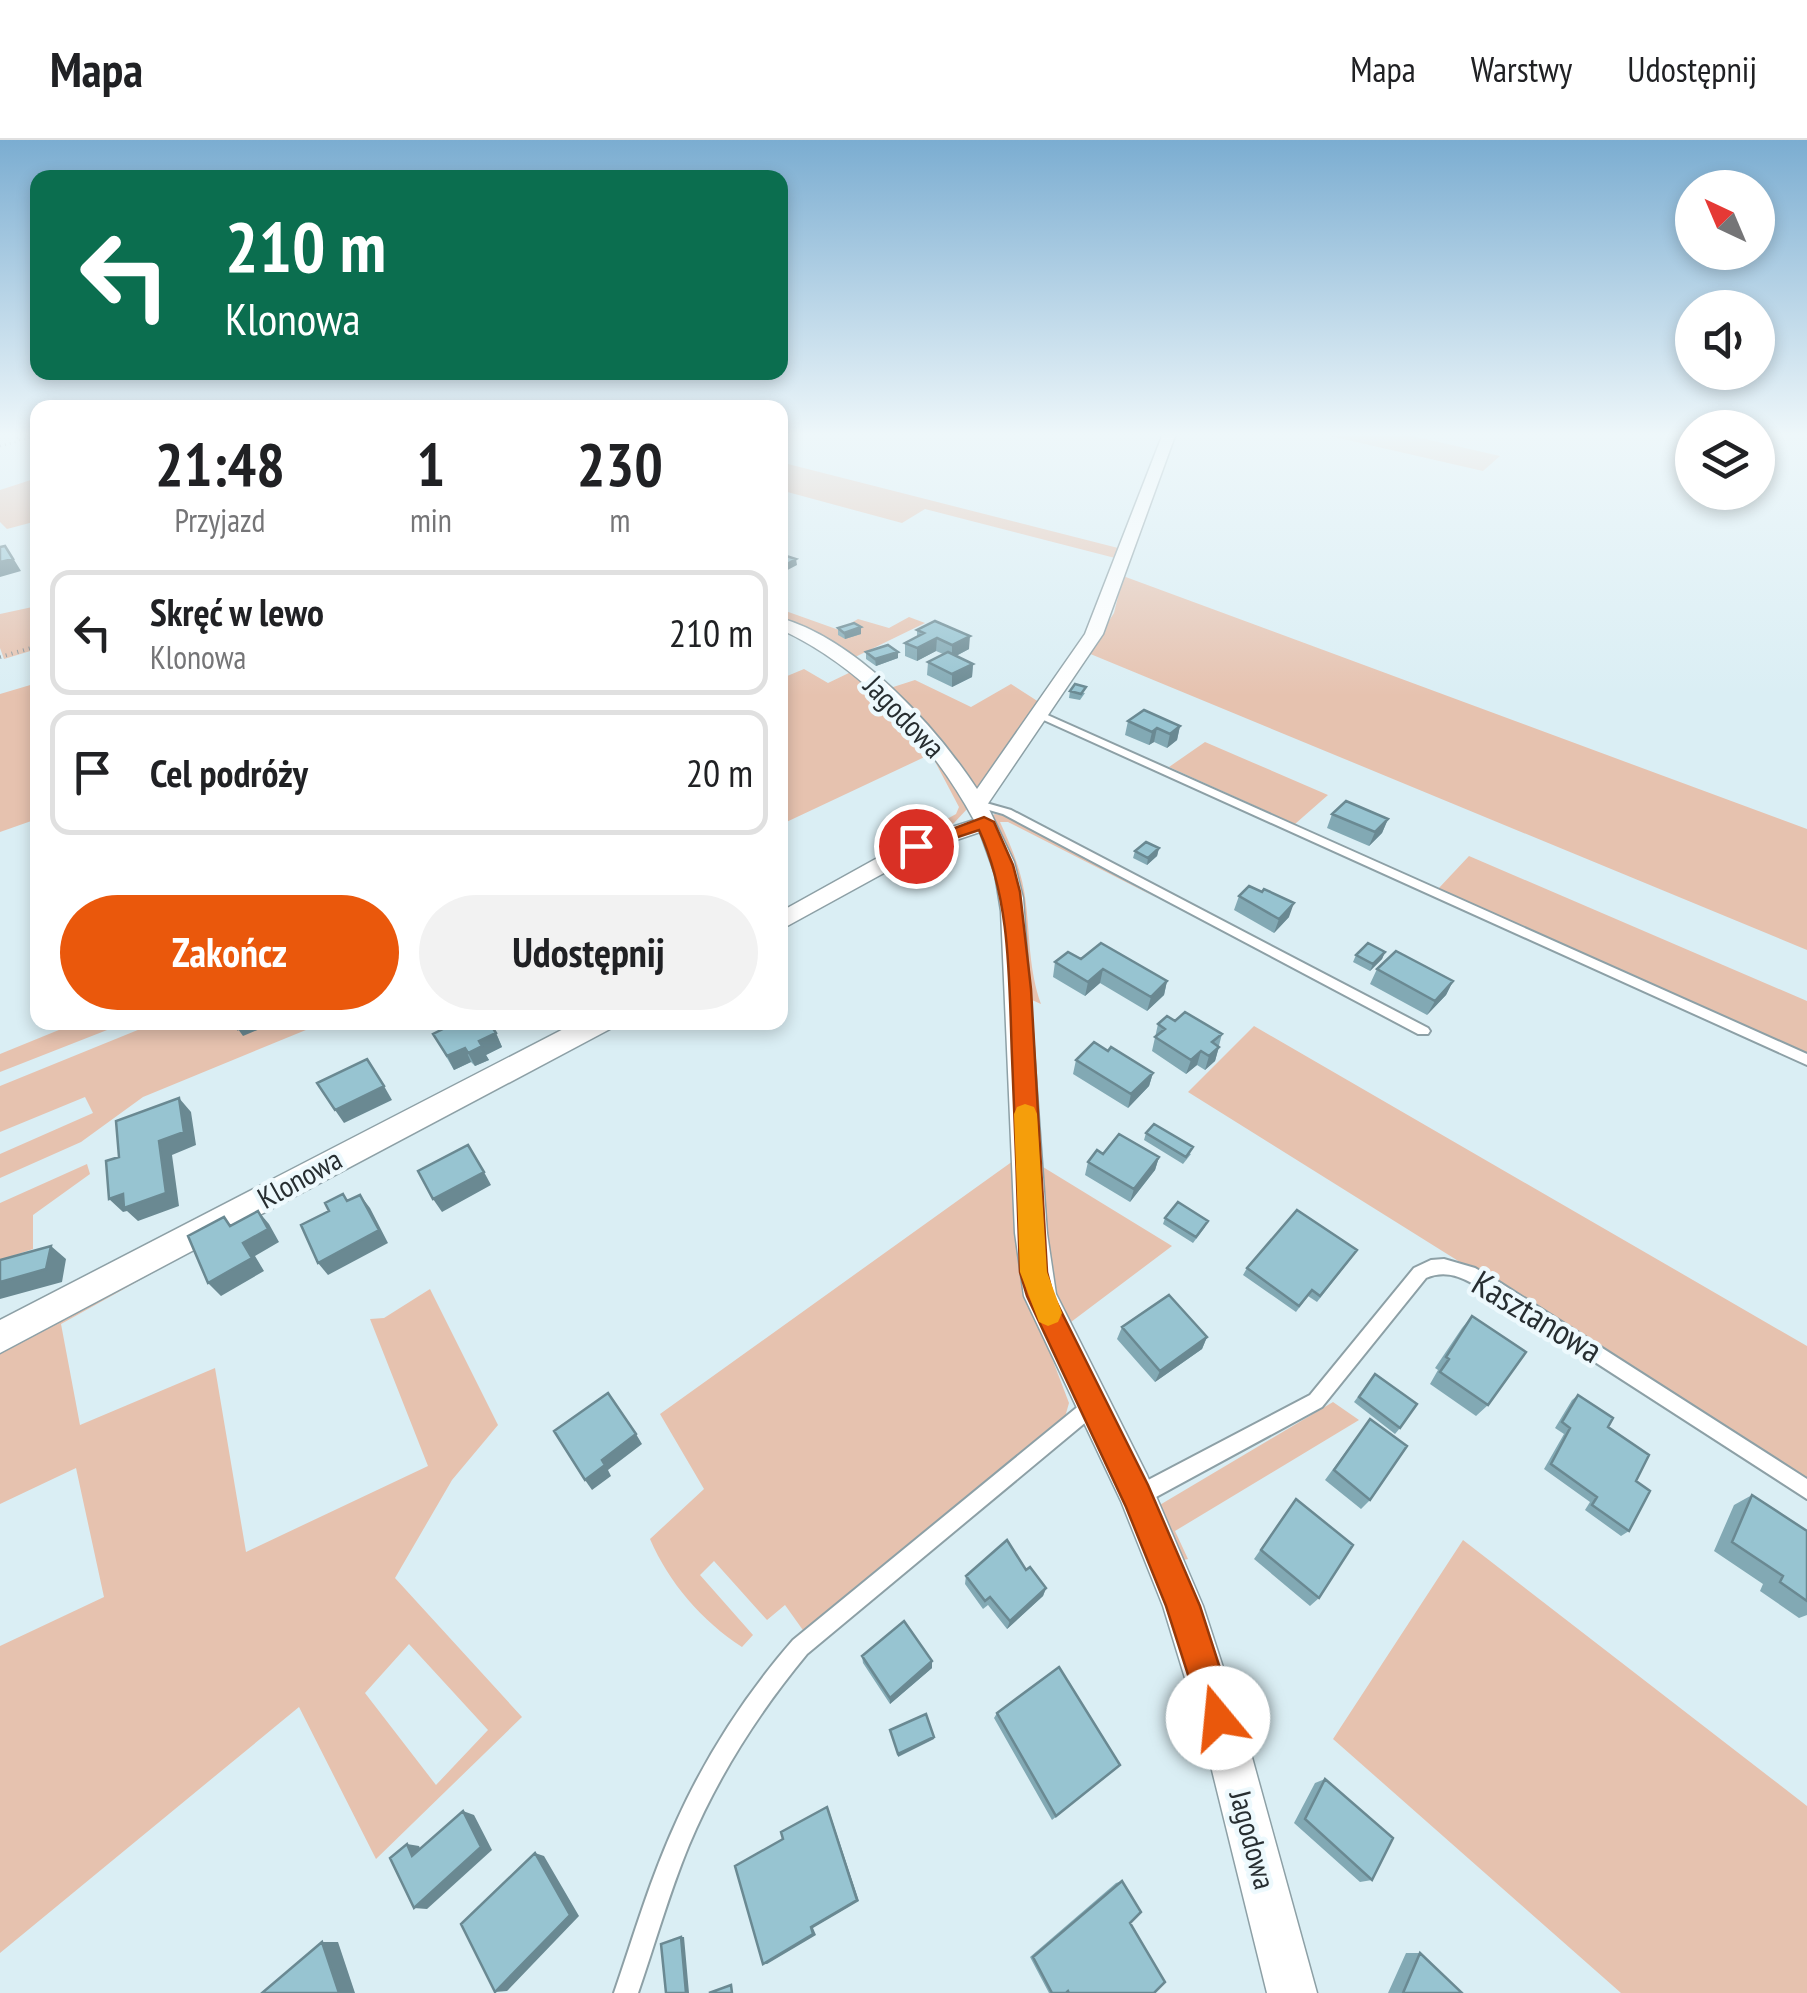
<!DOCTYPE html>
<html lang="pl">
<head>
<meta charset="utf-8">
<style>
	:root { --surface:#fff; --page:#f2f2f2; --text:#202124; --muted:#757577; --line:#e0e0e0; --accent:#ea580c }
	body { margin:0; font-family:"PT Sans Narrow",sans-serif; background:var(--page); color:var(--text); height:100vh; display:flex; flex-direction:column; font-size:38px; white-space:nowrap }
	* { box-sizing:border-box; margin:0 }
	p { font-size:32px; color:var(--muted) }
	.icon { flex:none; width:55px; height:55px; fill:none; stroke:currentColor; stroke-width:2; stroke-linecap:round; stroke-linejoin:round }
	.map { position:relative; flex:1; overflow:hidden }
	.panel { position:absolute; left:30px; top:260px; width:758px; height:630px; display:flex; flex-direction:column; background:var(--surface); border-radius:20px; box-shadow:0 5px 15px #0003 }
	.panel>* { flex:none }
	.banner { position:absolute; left:30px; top:30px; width:758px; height:210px; border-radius:20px; box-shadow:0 5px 15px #0003; background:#0b6e4f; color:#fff; overflow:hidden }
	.needle { width:65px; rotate:316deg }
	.tools { position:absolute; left:1675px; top:30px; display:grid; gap:20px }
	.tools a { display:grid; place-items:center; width:100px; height:100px; border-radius:50%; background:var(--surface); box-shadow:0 5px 15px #0003; font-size:50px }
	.pin { position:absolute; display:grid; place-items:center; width:85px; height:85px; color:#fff; margin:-42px; border:5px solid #fff; border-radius:50%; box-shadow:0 2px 10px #0007 }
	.me { position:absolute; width:110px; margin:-55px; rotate:343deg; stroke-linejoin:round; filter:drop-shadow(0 0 8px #0008) }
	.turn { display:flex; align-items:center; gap:35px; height:210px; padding:0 30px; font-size:45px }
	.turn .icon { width:130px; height:130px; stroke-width:2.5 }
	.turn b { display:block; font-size:70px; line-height:85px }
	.eta { display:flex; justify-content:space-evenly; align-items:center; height:170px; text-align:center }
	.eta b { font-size:60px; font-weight:700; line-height:70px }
	.cta { display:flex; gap:20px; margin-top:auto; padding:20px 30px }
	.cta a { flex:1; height:115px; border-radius:60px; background:var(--accent); color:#fff; font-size:40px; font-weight:700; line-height:115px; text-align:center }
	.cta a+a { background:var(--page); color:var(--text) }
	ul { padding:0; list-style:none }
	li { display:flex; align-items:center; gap:30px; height:125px; margin:0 20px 15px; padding:0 10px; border:5px solid var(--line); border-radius:20px }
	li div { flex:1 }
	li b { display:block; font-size:38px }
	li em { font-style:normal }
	header { display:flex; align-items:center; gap:60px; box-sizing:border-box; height:140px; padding:0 50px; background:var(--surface); border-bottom:2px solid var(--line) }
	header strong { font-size:48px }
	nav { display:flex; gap:55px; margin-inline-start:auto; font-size:35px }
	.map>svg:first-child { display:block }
</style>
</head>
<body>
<header>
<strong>Mapa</strong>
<nav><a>Mapa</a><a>Warstwy</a><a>Udostępnij</a></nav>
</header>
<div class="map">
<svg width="1807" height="1853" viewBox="0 0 1807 1853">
	<rect width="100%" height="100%" fill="#daeef4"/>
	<path fill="#e6c2af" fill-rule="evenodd" d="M1330 296H1412L1500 316 1483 331Z
		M780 322 1122 409 1119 419 925 369 902 383 780 350Z
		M37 338V381L7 389 0 382V350Z
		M1123 436 1807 689V810L1088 513 1114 473Z
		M37 466V509L4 519 0 508V474Z
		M780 469 839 490 858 479 889 488 909 477 925 483 851 519 780 480Z
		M804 529 828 543 853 531 924 597 968 668 954 683 780 779V771L956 674 959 667 931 614 780 685V539Z
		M915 540 971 567 1011 544 1042 564 983 653 973 652 887 549Z
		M37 543V679L0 692V554Z
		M1205 602 1328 655 1295 684 1169 627Z
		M995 674 1009 677 1157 758 1008 682H1000C1012 708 1023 734 1026 764 1030 799 1029 830 1041 864L1023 856 991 676Z
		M1469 716 1807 861V915L1438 749Z
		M76 883H125L0 932V914Z
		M155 883H323L143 957 81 1002 0 1038V1014L93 973 85 957 0 992V946Z
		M1254 886 1807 1206V1339L1188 952Z
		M1013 1021 1042 1192 1069 1263 1065 1277 805 1493 785 1465 767 1480 714 1421 700 1435 753 1495 742 1507C702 1481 669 1443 650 1399L704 1349 660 1274Z
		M1042 1023 1043 1027 1172 1106 1067 1185 1055 1170 1034 1025Z
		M87 1024 90 1034 33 1075V1109L0 1120V1063Z
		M275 1065 61 1184 80 1285 215 1228 246 1412 428 1326 370 1179 384 1178 430 1149 498 1285 452 1340 395 1438 522 1577 376 1719 299 1567 0 1813V1506L104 1457 76 1328 0 1364V1206ZM409 1504 488 1590 436 1645 365 1553Z
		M1333 1262 1359 1280 1175 1391 1188 1419 1179 1421 1158 1366Z
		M1463 1400 1807 1666V1853H1621L1333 1599Z"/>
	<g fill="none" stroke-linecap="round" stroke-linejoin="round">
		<g stroke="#8da0a6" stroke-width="4">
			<path id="lane" d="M1037 573H1043L1807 914V925L1037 577Z
				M979 661 1011 670 1428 888 1430 891 1428 894H1418L1003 674 975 666V662Z
				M1444 1119 1475 1128 1499 1142 1807 1339V1359L1488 1153C1468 1140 1449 1128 1426 1138L1322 1267 1145 1363 1138 1365 1131 1363 1129 1356 1131 1349 1310 1255 1414 1128 1431 1120Z
				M1092 1257 1098 1260 1101 1266 1098 1272 807 1514C759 1572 718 1636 689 1705 669 1753 655 1804 638 1853H614C634 1795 651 1736 677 1680 707 1614 746 1554 793 1500L1086 1260Z"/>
		</g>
		<g stroke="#8da0a6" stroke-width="3">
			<path id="street" d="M1162 296H1175L1103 494 987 665 1014 722 1023 758 1047 1093 1056 1154 1147 1335 1203 1466 1250 1610 1317 1853H1267L1207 1610 1163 1466 1121 1361 1024 1156 1015 1093 1001 771 995 734 980 692 924 711 780 790V772L908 701 974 680C932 602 862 527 780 489V478C856 499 935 585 977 649L1085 494Z
				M577 882H614L610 889 0 1213V1180Z"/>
		</g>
		<path stroke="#879499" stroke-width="2.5" stroke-dasharray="1 4" stroke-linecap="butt" d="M19 300 35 296
			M0 306 16 302 18 296"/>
		<path stroke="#879499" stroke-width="4" stroke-dasharray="1 5" stroke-linecap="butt" d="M0 517 38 506"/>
		<use href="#lane" fill="#fff" fill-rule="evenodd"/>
		<use href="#street" fill="#fff" fill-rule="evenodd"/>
	</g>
	<path fill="#82a9b4" d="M861 487V494L845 499 838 495V488Z
		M917 490 969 509 956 516 973 524 972 537 952 547 927 535 928 522 943 514 936 511 917 521 905 516V503L917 497Z
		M866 512 898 518 876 526 866 519Z
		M1070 551 1085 553 1080 560 1069 558Z
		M1128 581 1180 586 1177 600 1167 608 1154 602 1149 605 1125 595Z
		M1332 674 1388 679 1382 693 1369 706 1327 688Z
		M1159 708 1157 716 1147 725 1133 718 1135 711Z
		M1239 756 1289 777 1274 793 1234 770Z
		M1385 812 1382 819 1370 831 1353 822 1356 815Z
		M1081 819 1167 841 1164 855 1147 871 1100 843 1085 856 1053 837 1055 822Z
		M1377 829 1453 841 1446 855 1427 875 1370 844Z
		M1175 881 1222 894 1215 921 1205 930 1197 925 1186 934 1152 911 1158 884Z
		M496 893 502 907 486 915 489 920 475 926 471 922 454 930 433 894Z
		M1108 911 1153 933 1149 946 1128 968 1073 934 1076 920Z
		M1146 993 1191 1014 1183 1024 1144 1000Z
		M1103 1014 1159 1017 1155 1030 1130 1062 1085 1035 1088 1022Z
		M1165 1078 1205 1087 1193 1103 1163 1084Z
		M1353 1116 1317 1162 1308 1156 1296 1172 1243 1135 1247 1128Z
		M1472 1176 1488 1265 1476 1276 1430 1244 1438 1230 1435 1228 1462 1188Z
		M1122 1187 1207 1197 1202 1209 1155 1242 1117 1199Z
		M1375 1234 1400 1288 1395 1294 1354 1262Z
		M1578 1255 1608 1287 1636 1341 1629 1391 1621 1396 1585 1370 1590 1362 1544 1329 1564 1294 1555 1288 1572 1260Z
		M1370 1279V1360L1361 1369 1325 1340Z
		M1752 1355 1807 1391V1475L1799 1478 1760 1451 1763 1444 1714 1411 1734 1365Z
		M1296 1359 1319 1458 1310 1466 1254 1419Z
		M1026 1430 1046 1448 1043 1456 1007 1489 988 1465 983 1469 965 1444 966 1436Z
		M862 1516 932 1521V1528L890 1564 863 1523Z
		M997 1573 1120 1625 1052 1680 994 1578Z
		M1325 1639 1372 1740 1360 1742 1294 1683 1315 1643Z
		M1122 1741 1130 1783 1154 1853H1049L1030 1817 1116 1743Z
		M1406 1813H1420L1462 1853H1388Z"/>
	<path fill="#6a8992" d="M13 418 21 431 0 437V422Z
		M796 419 797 425 780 434V428Z
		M861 487V494L845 499 844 493Z
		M970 496 969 509 952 518V505Z
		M937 498 936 511 917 521V508Z
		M898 512V518L876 526 875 519Z
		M973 524 972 537 952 547V534Z
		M1180 586 1177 600 1167 608 1170 594Z
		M1157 588 1154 602 1149 605 1152 592Z
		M1388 679 1382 693 1369 706 1375 692Z
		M1159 708 1157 716 1147 725 1148 718Z
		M1294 763 1289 777 1274 793 1279 779Z
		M1385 812 1382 819 1370 831 1373 824Z
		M1103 829 1100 843 1085 856 1088 842Z
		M1167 841 1164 855 1147 871 1151 857Z
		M1453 841 1446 855 1427 875 1435 861Z
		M254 882 274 883 243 896 238 889Z
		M496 893 502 907 486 915 489 920 475 926 468 913 479 901Z
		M1219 907 1215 921 1205 930 1209 916Z
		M465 908 471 922 454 930 447 916Z
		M1201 911 1197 925 1186 934 1191 920Z
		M1153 933 1149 946 1128 968 1131 954Z
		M384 946 392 960 344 983 335 970Z
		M179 958 191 972 196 1005 172 1015 179 1066 138 1081 127 1071 123 1072 109 1059 159 1001Z
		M1159 1017 1155 1030 1130 1062 1134 1049Z
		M484 1032 491 1045 442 1072 433 1059Z
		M360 1055 370 1068 388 1103 328 1135 318 1123Z
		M258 1071 269 1084 279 1102 255 1116 264 1131 221 1156 208 1143 243 1103Z
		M51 1106 66 1119 62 1142 0 1159V1142Z
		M1207 1197 1202 1209 1155 1242 1160 1231Z
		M636 1294 642 1304 608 1330 611 1336 592 1350 585 1340 602 1320Z
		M1046 1448 1043 1456 1007 1489 1010 1481Z
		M932 1521V1528L890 1564V1558Z
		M934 1597V1599L898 1617V1614Z
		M463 1671 474 1675 492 1710 427 1769 414 1768Z
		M829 1671 859 1761 813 1788 816 1795 767 1824H763Z
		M407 1704 419 1706 425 1719 412 1716Z
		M535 1713 544 1716 579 1776 507 1851 495 1852Z
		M681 1797H684L689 1853H686Z
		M322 1802H338L355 1853H339Z"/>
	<path fill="#97c4d1" stroke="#6a8992" stroke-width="2.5" d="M5 406 13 419 0 422V407Z
		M780 414 796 419 780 428Z
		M935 481 970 496 952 505 937 498 917 508 905 503 924 493 917 490Z
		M854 483 861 487 844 493 838 488Z
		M888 505 898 512 875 519 866 512Z
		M948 512 973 524 952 534 928 522Z
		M1075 544 1086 547 1081 554 1070 551Z
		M1144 570 1180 586 1170 594 1157 588 1152 592 1128 581Z
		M1346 661 1388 679 1375 692 1332 674Z
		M1146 702 1159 708 1148 718 1135 711Z
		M1249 746 1262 752 1264 749 1294 763 1279 779 1239 756Z
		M1101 803 1167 841 1151 857 1103 829 1088 842 1055 822 1068 812 1081 819Z
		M1368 803 1385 812 1373 824 1356 815Z
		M1396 811 1453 841 1435 861 1377 829Z
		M1185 872 1222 894 1212 902 1219 907 1209 916 1201 911 1191 920 1155 897 1165 889 1158 884 1167 876 1175 881Z
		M235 882H254L238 889Z
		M457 882H489L496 893 479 901 482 906 468 913 465 908 447 916 433 894Z
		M1094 902 1108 911 1111 907 1153 933 1131 954 1076 920Z
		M367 919 384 946 335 970 317 943Z
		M179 958 184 992 159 1001 166 1053 124 1068 123 1054 109 1059 106 1021 119 1017 116 981Z
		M1154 984 1193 1007 1186 1017 1146 993Z
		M1119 994 1159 1017 1134 1049 1088 1022 1097 1010 1103 1014Z
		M468 1005 484 1032 433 1059 418 1031Z
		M343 1054 347 1061 360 1055 379 1090 318 1123 301 1085 329 1071 325 1063Z
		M1178 1062 1208 1081 1196 1097 1165 1078Z
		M1297 1070 1357 1110 1320 1156 1312 1150 1299 1166 1247 1128Z
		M258 1071 268 1089 243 1103 252 1118 208 1143 188 1096 224 1077 230 1086Z
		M51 1106 46 1129 0 1142V1120Z
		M1169 1155 1207 1197 1160 1231 1122 1187Z
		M1472 1176 1526 1212 1488 1265 1440 1232 1449 1219 1446 1217Z
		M1375 1234 1417 1264 1400 1288 1359 1257Z
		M608 1253 636 1294 602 1320 605 1325 585 1340 554 1291Z
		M1578 1255 1613 1278 1608 1287 1649 1315 1636 1341 1650 1351 1629 1391 1592 1365 1597 1357 1551 1324 1570 1288 1562 1282Z
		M1370 1279 1407 1306 1370 1360 1334 1330Z
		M1752 1355 1807 1391V1461L1780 1442 1783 1436 1732 1402Z
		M1296 1359 1353 1405 1319 1458 1261 1410Z
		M1007 1400 1026 1430 1030 1427 1046 1448 1010 1481 990 1457 985 1461 966 1436Z
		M904 1481 932 1521 890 1558 862 1516Z
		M1059 1527 1120 1625 1056 1676 997 1573Z
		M926 1574 934 1597 898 1614 890 1590Z
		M1325 1639 1393 1698 1372 1740 1305 1679Z
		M827 1667 857 1760 811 1787 813 1794 763 1824 735 1726 783 1699 781 1692Z
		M463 1671 481 1707 414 1768 390 1718 407 1704 412 1716Z
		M535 1713 570 1775 495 1852 461 1784Z
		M1122 1741 1141 1772 1130 1783 1165 1842 1154 1853H1069L1068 1851 1066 1853H1052L1033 1817Z
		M681 1797 686 1853H666L661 1804Z
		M322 1802 339 1853H262Z
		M1420 1813 1462 1853H1403Z
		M731 1845 732 1853H709Z"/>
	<linearGradient id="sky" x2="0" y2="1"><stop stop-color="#7badd1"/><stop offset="0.53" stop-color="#eef7fa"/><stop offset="1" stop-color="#eef7fa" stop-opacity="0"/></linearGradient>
	<rect width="1807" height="556" fill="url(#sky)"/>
	<path fill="#ea580c" stroke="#983908" stroke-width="2.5" d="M984 677 994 682 1013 725 1020 752 1031 849 1047 1132 1053 1155 1148 1345 1200 1466 1236 1578 1231 1591 1218 1596 1206 1591 1166 1466 1126 1367 1027 1156 1020 1132C1018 1060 1015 989 1012 917 1009 840 1011 761 979 690L916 711 907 706Z"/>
	<path fill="#f59e0b" d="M1025 964 1034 967 1037 974 1047 1132 1062 1173 1058 1182 1048 1186 1039 1182 1020 1132 1014 974 1017 967Z"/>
	<g text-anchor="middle" stroke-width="9" stroke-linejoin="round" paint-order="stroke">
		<g font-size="30" fill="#272e31" stroke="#edf9fd">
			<text transform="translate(904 577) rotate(46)" y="10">Jagodowa</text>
			<text transform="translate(300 1039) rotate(-29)" y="10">Klonowa</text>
			<text transform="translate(1252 1700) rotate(75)" y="10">Jagodowa</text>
		</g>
		<g font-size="35" fill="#272e31" stroke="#edf9fd">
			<text transform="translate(1537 1177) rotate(31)" y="12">Kasztanowa</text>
		</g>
	</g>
</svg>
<div class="tools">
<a><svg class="needle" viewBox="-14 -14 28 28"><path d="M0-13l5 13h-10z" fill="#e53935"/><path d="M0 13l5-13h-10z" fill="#757577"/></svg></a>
<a><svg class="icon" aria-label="sound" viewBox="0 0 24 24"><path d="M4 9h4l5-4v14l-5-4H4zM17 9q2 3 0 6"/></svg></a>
<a><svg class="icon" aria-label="layers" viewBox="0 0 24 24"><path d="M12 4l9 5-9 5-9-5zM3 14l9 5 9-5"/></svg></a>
</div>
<div class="pin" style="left:916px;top:706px;background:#d93025"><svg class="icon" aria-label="arrive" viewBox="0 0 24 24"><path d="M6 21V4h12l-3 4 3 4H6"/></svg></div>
<svg class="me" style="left:1218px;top:1578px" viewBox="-20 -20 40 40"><circle r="19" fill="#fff"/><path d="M0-13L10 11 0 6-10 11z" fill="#ea580c"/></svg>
<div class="banner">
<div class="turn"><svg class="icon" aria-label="left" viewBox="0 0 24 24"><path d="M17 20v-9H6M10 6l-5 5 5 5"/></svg><div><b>210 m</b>Klonowa</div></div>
</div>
<section class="panel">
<div class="eta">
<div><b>21:48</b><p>Przyjazd</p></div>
<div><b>1</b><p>min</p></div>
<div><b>230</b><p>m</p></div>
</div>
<ul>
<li><svg class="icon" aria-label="left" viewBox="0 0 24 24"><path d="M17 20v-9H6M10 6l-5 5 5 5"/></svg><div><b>Skręć w lewo</b><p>Klonowa</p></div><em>210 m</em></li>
<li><svg class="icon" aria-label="arrive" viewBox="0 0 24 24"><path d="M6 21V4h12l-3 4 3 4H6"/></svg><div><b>Cel podróży</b></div><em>20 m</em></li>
</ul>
<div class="cta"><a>Zakończ</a><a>Udostępnij</a></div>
</section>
</div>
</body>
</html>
